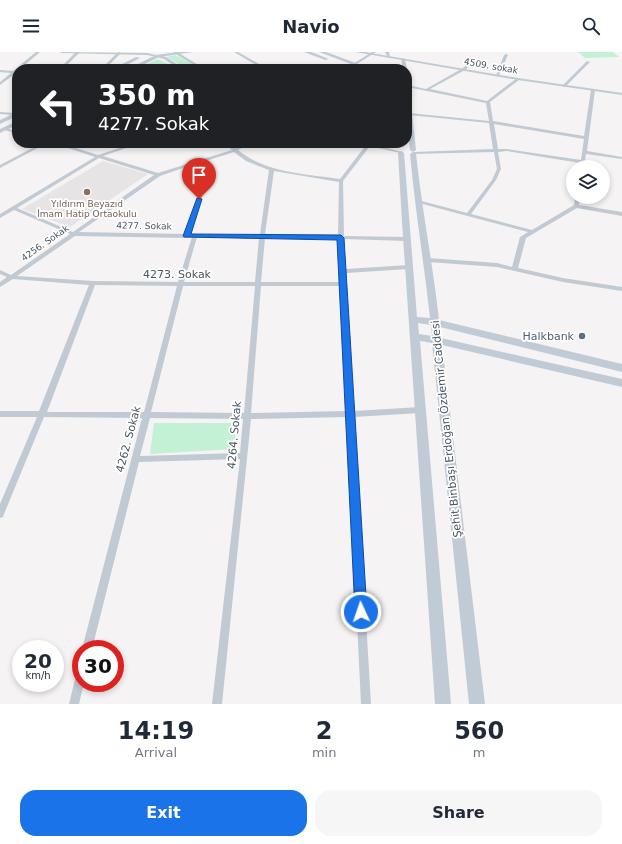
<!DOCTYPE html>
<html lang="en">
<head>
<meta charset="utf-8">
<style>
	:root { --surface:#fff; --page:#f6f6f7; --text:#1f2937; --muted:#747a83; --accent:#1a73e8 }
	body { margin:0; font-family:"DejaVu Sans",sans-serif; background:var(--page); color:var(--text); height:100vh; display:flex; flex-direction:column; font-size:15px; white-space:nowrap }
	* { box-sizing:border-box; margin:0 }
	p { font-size:13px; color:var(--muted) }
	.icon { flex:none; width:22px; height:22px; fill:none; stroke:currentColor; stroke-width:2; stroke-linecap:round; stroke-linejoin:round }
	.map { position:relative; height:652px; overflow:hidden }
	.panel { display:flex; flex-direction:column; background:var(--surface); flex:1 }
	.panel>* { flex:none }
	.guide { position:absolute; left:12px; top:12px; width:400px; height:84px; border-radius:16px; box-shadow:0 2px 6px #0003; background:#202124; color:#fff; overflow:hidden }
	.buttons { position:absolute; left:566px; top:108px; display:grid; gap:8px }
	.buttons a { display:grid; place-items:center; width:44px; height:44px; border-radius:50%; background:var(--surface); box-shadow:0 2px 6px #0003; font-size:20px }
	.speed { position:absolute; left:12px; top:588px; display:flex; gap:8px; font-size:20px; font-weight:700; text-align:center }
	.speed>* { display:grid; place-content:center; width:52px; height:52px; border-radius:50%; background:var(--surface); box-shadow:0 2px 6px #0003; line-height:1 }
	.speed small { font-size:10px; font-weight:400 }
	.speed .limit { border:6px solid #d22; background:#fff; color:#111 }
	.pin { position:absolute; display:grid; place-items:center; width:34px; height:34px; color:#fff; margin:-41px -17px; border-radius:50% 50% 50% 0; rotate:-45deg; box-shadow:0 0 4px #0007 }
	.pin .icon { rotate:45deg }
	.me { position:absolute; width:44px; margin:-22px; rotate:357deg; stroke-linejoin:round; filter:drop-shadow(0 0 3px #0008) }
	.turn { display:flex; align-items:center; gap:14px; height:84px; padding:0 20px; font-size:18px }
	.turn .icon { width:52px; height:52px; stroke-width:2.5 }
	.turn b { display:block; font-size:28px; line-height:34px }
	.eta { display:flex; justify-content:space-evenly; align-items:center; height:68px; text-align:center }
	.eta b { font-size:24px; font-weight:700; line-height:28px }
	.action { display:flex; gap:8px; margin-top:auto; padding:8px 20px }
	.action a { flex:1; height:46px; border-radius:16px; background:var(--accent); color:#fff; font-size:16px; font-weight:700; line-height:46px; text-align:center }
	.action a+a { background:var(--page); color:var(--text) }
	header { display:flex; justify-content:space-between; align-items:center; height:52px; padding:0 20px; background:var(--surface); font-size:18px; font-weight:700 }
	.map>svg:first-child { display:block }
</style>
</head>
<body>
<header><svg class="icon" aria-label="menu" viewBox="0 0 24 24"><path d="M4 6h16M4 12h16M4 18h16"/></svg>Navio<svg class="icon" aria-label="search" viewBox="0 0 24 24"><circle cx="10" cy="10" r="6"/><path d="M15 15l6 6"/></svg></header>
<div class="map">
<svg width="622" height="652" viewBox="0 0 622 652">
	<rect width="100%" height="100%" fill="#f5f3f3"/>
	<path fill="#e6e4e5" d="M103 109 148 122 70 175 22 157Z"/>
	<path fill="#c3f1d5" d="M578 0H613L619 5 585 6Z
		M175 3 180 5 200 17H188L166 5Z
		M158 7 172 14 159 17H137Z
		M154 371H236L234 397 150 402Z"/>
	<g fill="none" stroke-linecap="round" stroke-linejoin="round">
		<path fill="#c1cad2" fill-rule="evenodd" d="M36 0H40L20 17H17L16 21 0 33V30L11 21 0 20V18L13 19Z
			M76 0H80L63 17H59Z
			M118 0 121 1 105 17H101Z
			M173 0H177L205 17H200Z
			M234 0H238L268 17H263Z
			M372 0H376L349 17H345Z
			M385 0H389L390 6H388Z
			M506 2 508 3 499 23 496 24 504 3Z
			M157 3 166 5 184 17H180L176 14 167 17H161L173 13 164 7 157 5Z
			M403 6 405 7 407 17H403L401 7Z
			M473 7 476 8 465 18 430 37 487 49 517 26H519V28L490 50 493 69 584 84 591 38 593 37 595 38 587 99 622 105V107L586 102 584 115H580V111L507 99 498 100 501 117 496 128 471 162 532 178 574 153 575 145H579V153L622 160V164L577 156 526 186 518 216 563 226 622 235V239L563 230 497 215 428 210 425 208 428 206 497 211 512 215 520 185 528 180 415 150 418 148 467 161 492 128 497 117 494 100 414 102 412 101 414 100 493 97 489 71 409 63 407 62 409 61 489 69 486 51 407 35V33L426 37 463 16ZM494 72 584 87 581 108 507 97H498Z
			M587 9 590 10 565 35H563V33Z
			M0 60 14 61 16 62 14 63 0 62Z
			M4 76 17 79V81L4 78Z
			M42 91H47L0 116V113Z
			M53 91H60L98 103 135 91H141L103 104 158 121 232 98 224 91H229L235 96 246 91H252L238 98C265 121 306 122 340 127L366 93 360 91H368L402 100 400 101 370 94 343 129 344 184 407 185 410 187 407 189 344 187 346 217 409 213 412 215 409 217 346 221 354 359 420 355 423 356 424 358 423 360 420 361 354 365 371 652H361L347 365 251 367 222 652H212L240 407 139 410 92 597H82L142 366 44 365 4 462 3 465 0 466V452L37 365H0V359H39L89 233 13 227 0 235V230L7 225 0 222V218L11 223 70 182 14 158 0 166V162L95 105ZM234 100 246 109 269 118 260 182H190L205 135 204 129 190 114ZM99 106 154 123 73 180 17 156ZM186 115 200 130 201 135 185 182 79 180 160 124ZM274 119 339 130 338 184 265 182ZM75 184 187 186 192 185 178 230 93 229 17 224ZM197 185 259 186 255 230H184ZM265 186 338 187 340 230H261ZM95 233 177 234 144 360H47ZM183 234H255L244 361 151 360ZM261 234H341L347 359 251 361ZM150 366 243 367 240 401 140 404Z
			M81 618V631H84L79 652H69L76 623 77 619Z"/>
		<path fill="#c1cad2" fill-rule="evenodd" d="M60 0 147 1 160 4 158 5 147 3 62 1Z
			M355 0H365L518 26 622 41V43L518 28Z"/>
		<path fill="#c1cbd6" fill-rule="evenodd" d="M179 0H193L159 5 135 17H128L156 3Z
			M304 0H311L329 7 325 8Z
			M319 0H326L372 17H364Z
			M136 5 140 6 119 17H112Z
			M407 40 410 42 416 98 413 100 410 98 407 70Z
			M17 60V64L0 72V68Z
			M17 69V73L0 81V77Z
			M401 99 404 101 417 265 430 266C424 211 415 157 410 102L413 100 416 102C422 158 433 213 439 268L622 312V320L440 275 441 286 622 327V335L442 293 485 652H469L432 291 420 289 451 652H435L402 170 398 101ZM418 271 431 273 432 284 419 282Z"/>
	</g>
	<path fill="#1a73e8" stroke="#114b97" d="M197 146 202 147 191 182 341 183 344 186 367 560 366 565 361 567 357 565 355 560 337 188 184 185 183 184Z"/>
	<circle fill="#8d6e63" stroke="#fff" stroke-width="1.5" cx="87" cy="140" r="4"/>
	<circle fill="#5c6f8a" stroke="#fff" stroke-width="1.5" cx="582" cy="284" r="4"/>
	<g text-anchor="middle" stroke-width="3.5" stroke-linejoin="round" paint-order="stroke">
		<g font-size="9" fill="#4a5661" stroke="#fff">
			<text transform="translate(491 14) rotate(10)" y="3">4509. sokak</text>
			<text transform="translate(144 174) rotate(1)" y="3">4277. Sokak</text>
			<text transform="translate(45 191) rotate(-35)" y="3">4256. Sokak</text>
		</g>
		<g font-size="9" fill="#785e54" stroke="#fff">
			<text x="87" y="155">Yıldırım Beyazıd<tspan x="87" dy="10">İmam Hatip Ortaokulu</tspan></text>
		</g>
		<g font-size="11" fill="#4a5661" stroke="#fff">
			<text x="177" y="226">4273. Sokak</text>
			<text transform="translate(446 377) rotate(-96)" y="4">Şehit Binbaşı Erdoğan Özdemir Caddesi</text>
			<text transform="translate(234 383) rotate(-85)" y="4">4264. Sokak</text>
			<text transform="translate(128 387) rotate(-75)" y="4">4262. Sokak</text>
		</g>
		<g font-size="11" fill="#4e5e75" stroke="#fff" text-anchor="end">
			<text x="574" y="288">Halkbank</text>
		</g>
	</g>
</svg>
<div class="buttons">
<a><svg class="icon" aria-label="layers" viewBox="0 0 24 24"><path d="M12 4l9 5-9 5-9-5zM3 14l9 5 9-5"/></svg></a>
</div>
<div class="speed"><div>20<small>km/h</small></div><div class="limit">30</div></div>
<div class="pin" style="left:199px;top:147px;background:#d93025"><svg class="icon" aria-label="arrive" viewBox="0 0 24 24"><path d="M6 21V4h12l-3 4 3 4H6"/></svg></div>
<svg class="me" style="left:361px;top:560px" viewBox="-20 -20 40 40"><circle r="17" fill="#1a73e8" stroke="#fff" stroke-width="3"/><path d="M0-11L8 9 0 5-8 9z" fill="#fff"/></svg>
<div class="guide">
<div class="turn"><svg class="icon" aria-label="left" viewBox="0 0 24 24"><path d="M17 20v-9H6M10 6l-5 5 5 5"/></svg><div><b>350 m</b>4277. Sokak</div></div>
</div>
</div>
<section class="panel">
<div class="eta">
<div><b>14:19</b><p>Arrival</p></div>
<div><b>2</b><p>min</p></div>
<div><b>560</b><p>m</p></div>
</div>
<div class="action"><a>Exit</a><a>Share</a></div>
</section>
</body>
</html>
